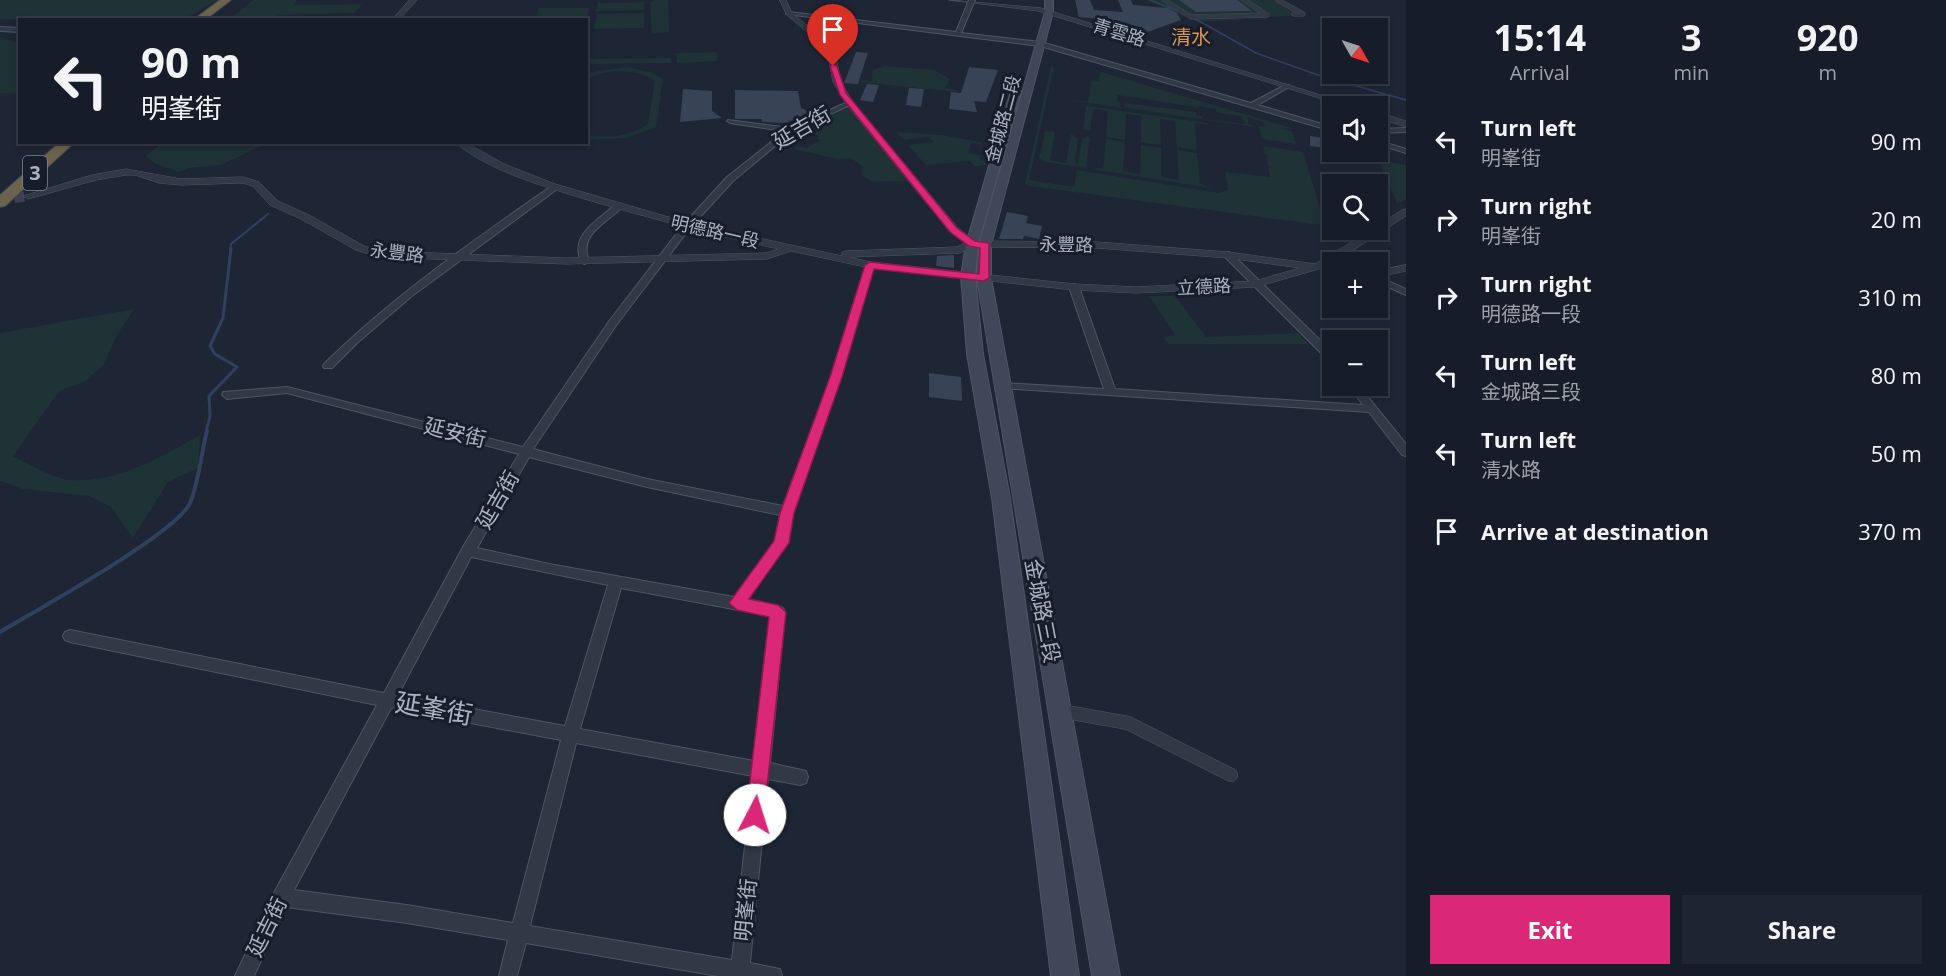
<!DOCTYPE html>
<html lang="en">
<head>
<meta charset="utf-8">
<style>
	:root { --surface:#161c28; --page:#1f2530; --text:#f1f3f6; --muted:#9ea1a8; --line:#353a45; --accent:#db2777 }
	body { margin:0; font-family:"Open Sans","Noto Sans TC",sans-serif; background:var(--page); color:var(--text); height:100vh; display:flex; flex-direction:column; font-size:22px; white-space:nowrap }
	* { box-sizing:border-box; margin:0 }
	p { font-size:20px; color:var(--muted) }
	.icon { flex:none; width:33px; height:33px; fill:none; stroke:currentColor; stroke-width:2; stroke-linecap:round; stroke-linejoin:round }
	.map { position:relative; flex:1; overflow:hidden }
	.details { display:flex; flex-direction:column; background:var(--surface); width:540px }
	.details>* { flex:none }
	.top-card { position:absolute; left:18px; top:18px; width:570px; height:126px; border-radius:0px; box-shadow:0 3px 9px #0003,0 0 0 2px var(--line); background:#161c28; color:var(--text); overflow:hidden }
	.needle { width:39px; rotate:129deg }
	.buttons { position:absolute; left:1322px; top:18px; display:grid; gap:12px }
	.buttons a { display:grid; place-items:center; width:66px; height:66px; border-radius:0px; background:var(--surface); box-shadow:0 3px 9px #0003,0 0 0 2px var(--line); font-size:30px }
	.pin { position:absolute; display:grid; place-items:center; width:51px; height:51px; color:#fff; margin:-62px -26px; border-radius:50% 50% 50% 0; rotate:-45deg; box-shadow:0 0 6px #0007 }
	.pin .icon { rotate:45deg }
	.me { position:absolute; width:66px; margin:-33px; rotate:5deg; stroke-linejoin:round; filter:drop-shadow(0 0 4px #0008) }
	.turn { display:flex; align-items:center; gap:21px; height:126px; padding:0 24px; font-size:27px }
	.turn .icon { width:78px; height:78px; stroke-width:2.5 }
	.turn b { display:block; font-size:42px; line-height:51px }
	.eta { display:flex; justify-content:space-evenly; align-items:center; height:102px; text-align:center }
	.eta b { font-size:36px; font-weight:700; line-height:42px }
	.primary-button { display:flex; gap:12px; margin-top:auto; padding:12px 24px }
	.primary-button a { flex:1; height:69px; border-radius:0px; background:var(--accent); color:#fff; font-size:24px; font-weight:700; line-height:69px; text-align:center }
	.primary-button a+a { background:var(--page); color:var(--text) }
	ul { padding:0; list-style:none }
	li { display:flex; align-items:center; gap:18px; height:78px; padding:0 24px }
	li div { flex:1 }
	li b { display:block; font-size:22px }
	li em { font-style:normal }
	main { display:flex; flex:1; min-height:0 }
	.map>svg:first-child { display:block }
</style>
</head>
<body>
<main>
<div class="map">
<svg width="1406" height="976" viewBox="0 0 1406 976">
	<rect width="100%" height="100%" fill="#1e2635"/>
	<path fill="#1f3236" fill-rule="evenodd" d="M0 0H217L185 19H0Z
		M253 0H297L293 5 362 4 355 13 279 15 274 19H230Z
		M655 0H668L669 32 652 33 650 2Z
		M1145 0H1275L1300 15 1198 22Z
		M644 2V10L596 11 598 3Z
		M539 8H589L587 23 586 20 535 19Z
		M644 13V27L641 28 594 29 597 14Z
		M0 37 19 44V94L0 93Z
		M717 52 718 61 677 63 676 53Z
		M670 58 671 63 587 64V59Z
		M884 66 934 70 950 79 945 88 957 90V92L860 82 861 80 872 81 873 70Z
		M625 67 650 72 663 79 656 127 626 138 587 140V134C607 140 630 136 648 124L655 81 651 78C630 68 607 69 587 79V73Z
		M1051 67H1054L1029 180 1074 187 1077 170 1219 193 1228 190 1225 172 1270 177 1268 168 1272 167 1268 166 1266 157 1269 156 1265 154 1263 146 1303 152 1325 224 1321 225 1029 186 1025 184Z
		M1101 72 1295 129 1276 128 1292 131 1296 144 1262 139 1259 126 1265 127 1263 122 1248 117V124L1255 127 1055 98 1088 102 1091 80 1098 81ZM1118 95 1195 107 1197 109 1198 106 1216 109V112L1241 116 1246 124 1201 119 1203 116H1197L1196 112 1125 103 1124 107 1190 117 1120 107V102L1117 101Z
		M848 106 909 181 872 182 862 175 863 167 851 158 838 159 794 149 796 146 807 148 820 140 816 138 819 135 803 134 787 139 795 135V131Z
		M1086 106 1208 123V125L1195 123 1197 150 1177 147 1175 121 1160 119 1161 145 1141 142V116L1126 114 1125 140 1106 137 1108 111 1093 109 1090 131 1083 130Z
		M1048 131 1055 132 1050 160 1066 163 1071 134 1078 138 1075 163 1078 164 1082 138 1090 137 1086 168 1045 162 1039 158 1045 132Z
		M896 132 942 135 980 142 984 145 971 143 968 153 981 155 980 160 989 161 987 165 975 166 970 161 926 165 908 145 933 142 929 137 904 140Z
		M1106 139 1125 142 1123 171 1140 174 1141 145 1161 148V177L1179 180 1177 150 1197 153 1200 183 1210 188 1092 169 1103 168Z
		M161 143V142L268 143 221 165 188 168 179 172 154 163 146 156Z
		M1383 161 1406 165V199L1397 203 1379 163Z
		M1149 296H1175L1206 337 1298 333 1308 344H1168L1164 337 1175 335Z
		M134 309 117 335 104 364 86 381 59 391 13 456C25 462 55 479 69 480 118 483 159 458 200 435L198 468 168 482 133 538 111 507 89 496 23 489 0 481V333Z"/>
	<g fill="none" stroke-linecap="round" stroke-linejoin="round">
		<path stroke="#30405e" stroke-width="1.5" d="M1150 0 1183 13
			M1192 17 1256 53 1315 74 1406 100"/>
		<path stroke="#30405e" stroke-width="2" d="M230 250 231 244 268 214"/>
		<path stroke="#30405e" stroke-width="3" d="M206 432 210 416 209 396 237 367 215 354 210 346 223 318 231 248"/>
		<path stroke="#30405e" stroke-width="4" d="M0 632C35 611 177 533 190 503 199 481 201 454 207 431"/>
	</g>
	<path fill="#394356" d="M1075 0H1090L1094 10 1123 12 1118 0H1131L1133 5 1168 8 1177 13 1181 20 1139 35 1102 24 1100 19 1079 17Z
		M1179 0H1237L1252 11 1196 12Z
		M856 52 868 53 858 84 844 83Z
		M969 67 998 70 986 102 974 101 977 112 949 109 951 92 961 93Z
		M867 84 879 85 873 102 860 100Z
		M909 88 924 89 921 107 906 105Z
		M683 89 712 91V111L722 118 680 122Z
		M735 90 798 91 801 108 810 112 786 123 762 122V119H735Z
		M1310 136 1332 139V149L1310 146Z
		M1007 212 1028 216 1026 223 1042 226 1039 239 1024 236 1023 239H999Z
		M954 255V268L936 266 937 256Z
		M929 373 961 377 962 401 929 397Z"/>
	<g fill="none" stroke-linecap="round" stroke-linejoin="round">
		<path stroke="#3a4251" stroke-width="10" stroke-dasharray="10 4.5" stroke-linecap="butt" d="M0 200 28 196"/>
		<g stroke="#4e5564" stroke-width="5">
			<path id="pedestrian-far1" d="M1164 0 1191 17 1267 15 1244 0
				M1278 0 1303 14H1294"/>
		</g>
		<g stroke="#4e5564" stroke-width="14">
			<path id="pedestrian" d="M1061 711 1128 723 1231 775"/>
		</g>
		<g stroke="#4e5564" stroke-width="2">
			<path id="minor" d="M969 0H975L961 33 1041 42 1251 103 1285 85H1289V87L1258 105 1332 127V131L1040 46 786 14 789 12 956 32Z
				M0 27 20 28V32L0 31Z
				M850 101 853 103 852 104 793 131 733 181 690 228 617 324 533 449 647 479 783 506 831 377 866 265 870 262 874 265 841 377 793 512 787 543 747 599 778 606 783 608 785 612 770 763 806 771 808 777 806 783 800 785 768 779 750 963 780 969 782 976H718L526 943 517 976H499L508 940 407 923 286 907 254 976H235L275 891 377 705 70 642 65 640 63 636 65 632 70 630 384 693 463 547 519 454 287 393 227 399 222 395 223 392 287 387 523 447 610 320 684 224 727 177 785 131 730 123 727 121 728 120 790 128ZM529 457 647 487 780 515 775 542 734 597 549 564 477 548ZM471 557 608 585 565 726 398 695ZM621 588 771 616 754 761 580 729ZM391 708 561 740 513 923 407 905 294 890ZM576 743 753 776 732 960 530 926Z
				M1406 128V132L1377 133V129Z
				M1377 140 1406 149V153L1377 144Z
				M553 185 560 187 412 296 357 343 332 368H324L323 366 324 364C394 295 473 241 553 185Z
				M615 205 622 207C606 224 578 234 589 261L585 264 582 263C568 236 597 221 615 205Z
				M1228 252 1231 253 1332 352V361L1328 360 1225 257 1224 255Z
				M1377 276 1406 289V295L1377 282Z
				M1074 284 1079 287 1115 389 1363 405 1349 386H1359L1406 444V456L1402 455 1369 412 999 388 998 386 999 384 1003 383 1104 389 1069 287Z"/>
		</g>
		<g stroke="#4e5564" stroke-width="1">
			<path id="tertiary" d="M410 0H417L399 20H392Z
				M780 0H786L792 13 834 48 841 82 853 102 958 228 975 241 1097 242 1228 252 1315 264 1372 230H1377V226L1402 210 1406 209V216L1329 266 1256 287 1136 293 1074 290 870 268 791 251 767 259 566 264 378 257 356 250 301 219 270 205 253 186 242 183 181 185 159 183 135 175H126L96 180 28 199 23 196 92 175 126 169 181 179 243 177 259 182 278 201 309 215 364 246 379 251 566 258 766 253 779 249C715 235 652 219 588 200 543 186 491 172 454 142H465L504 164 555 184 689 223 842 256V252L846 251 957 247 965 243 950 232 847 105 833 82 827 49 787 15ZM974 247 1097 248 1228 258 1300 268 1255 281 1136 287 1074 284 870 262 849 257 959 253Z
				M949 0 1041 8 1356 106H1345L1038 11Z
				M1377 112 1406 121V127L1377 118Z
				M1406 265V271L1377 277V271Z"/>
		</g>
		<g stroke="#4e5564" stroke-width="2">
			<path id="secondary" d="M1045 0H1053V12L991 245V278L1120 976H1092L977 278 979 245 1045 12Z
				M1016 88 1021 91 978 244 975 276 983 354 1010 498 1079 976H1051L992 498 967 354 961 276 966 244 1011 91Z"/>
		</g>
		<g stroke="#3c4250" stroke-width="2">
			<path id="motorway" d="M220 0H231L205 20H193Z
				M60 142H75L5 206 0 207V195Z"/>
		</g>
		<use href="#pedestrian-far1" stroke="#313846" stroke-width="4.5"/>
		<use href="#pedestrian" stroke="#313846" stroke-width="13"/>
		<use href="#minor" fill="#313846" fill-rule="evenodd"/>
		<use href="#tertiary" fill="#313846" fill-rule="evenodd"/>
		<use href="#secondary" fill="#3f4759" fill-rule="evenodd"/>
		<use href="#motorway" fill="#6c634e" fill-rule="evenodd"/>
	</g>
	<path fill="#db2777" stroke="#8e194d" stroke-width="1.5" d="M833 64 837 66 846 93 957 228 975 241 989 243V278L984 281 874 269 842 377 794 513 789 543 749 599 778 605 786 612 764 815 762 822 755 825 748 822 746 815 769 617 737 610 729 603 774 541 780 513 830 377 865 265 870 262 979 274 980 248 969 246 950 232 840 95 830 66Z"/>
	<g text-anchor="middle" stroke-width="6" stroke-linejoin="round" paint-order="stroke">
		<g font-size="18" fill="#aab2c3" stroke="#171d2a">
			<text transform="translate(1119 33) rotate(17)" y="6">青雲路</text>
			<text transform="translate(1003 119) rotate(-75)" y="6">金城路二段</text>
			<text transform="translate(715 232) rotate(13)" y="6">明德路一段</text>
			<text transform="translate(1066 245) rotate(1)" y="6">永豐路</text>
			<text transform="translate(397 253) rotate(7)" y="6">永豐路</text>
			<text transform="translate(1204 287) rotate(-3)" y="6">立德路</text>
		</g>
		<g font-size="20" fill="#d69653" stroke="#171d2a">
			<text x="1191" y="44">清水</text>
		</g>
		<rect fill="#171d2a" stroke="#7e8595" stroke-width="1.5" x="23" y="156" width="24" height="34" rx="4.5"/>
		<g font-size="20" font-weight="bold" fill="#aab2c3">
			<text x="35" y="180">3</text>
		</g>
		<g font-size="21" fill="#aab2c3" stroke="#171d2a">
			<text transform="translate(802 128) rotate(-30)" y="7">延吉街</text>
			<text transform="translate(455 433) rotate(14)" y="7">延安街</text>
			<text transform="translate(498 500) rotate(-60)" y="7">延吉街</text>
			<text transform="translate(1042 611) rotate(79)" y="7">金城路三段</text>
			<text transform="translate(746 910) rotate(-84)" y="7">明峯街</text>
			<text transform="translate(267 927) rotate(-64)" y="7">延吉街</text>
		</g>
		<g font-size="26" fill="#aab2c3" stroke="#171d2a">
			<text transform="translate(434 709) rotate(10)" y="9">延峯街</text>
		</g>
	</g>
</svg>
<div class="buttons">
<a><svg class="needle" viewBox="-14 -14 28 28"><path d="M0-13l5 13h-10z" fill="#e53935"/><path d="M0 13l5-13h-10z" fill="#9ea1a8"/></svg></a>
<a><svg class="icon" aria-label="sound" viewBox="0 0 24 24"><path d="M4 9h4l5-4v14l-5-4H4zM17 9q2 3 0 6"/></svg></a>
<a><svg class="icon" aria-label="search" viewBox="0 0 24 24"><circle cx="10" cy="10" r="6"/><path d="M15 15l6 6"/></svg></a>
<a>+</a>
<a>−</a>
</div>
<div class="pin" style="left:833px;top:66px;background:#d93025"><svg class="icon" aria-label="arrive" viewBox="0 0 24 24"><path d="M6 21V4h12l-3 4 3 4H6"/></svg></div>
<svg class="me" style="left:755px;top:815px" viewBox="-20 -20 40 40"><circle r="19" fill="#fff"/><path d="M0-13L10 11 0 6-10 11z" fill="#db2777"/></svg>
<div class="top-card">
<div class="turn"><svg class="icon" aria-label="left" viewBox="0 0 24 24"><path d="M17 20v-9H6M10 6l-5 5 5 5"/></svg><div><b>90 m</b>明峯街</div></div>
</div>
</div>
<section class="details">
<div class="eta">
<div><b>15:14</b><p>Arrival</p></div>
<div><b>3</b><p>min</p></div>
<div><b>920</b><p>m</p></div>
</div>
<ul>
<li><svg class="icon" aria-label="left" viewBox="0 0 24 24"><path d="M17 20v-9H6M10 6l-5 5 5 5"/></svg><div><b>Turn left</b><p>明峯街</p></div><em>90 m</em></li>
<li><svg class="icon" aria-label="right" viewBox="0 0 24 24"><path d="M7 20v-9h11M14 6l5 5-5 5"/></svg><div><b>Turn right</b><p>明峯街</p></div><em>20 m</em></li>
<li><svg class="icon" aria-label="right" viewBox="0 0 24 24"><path d="M7 20v-9h11M14 6l5 5-5 5"/></svg><div><b>Turn right</b><p>明德路一段</p></div><em>310 m</em></li>
<li><svg class="icon" aria-label="left" viewBox="0 0 24 24"><path d="M17 20v-9H6M10 6l-5 5 5 5"/></svg><div><b>Turn left</b><p>金城路三段</p></div><em>80 m</em></li>
<li><svg class="icon" aria-label="left" viewBox="0 0 24 24"><path d="M17 20v-9H6M10 6l-5 5 5 5"/></svg><div><b>Turn left</b><p>清水路</p></div><em>50 m</em></li>
<li><svg class="icon" aria-label="arrive" viewBox="0 0 24 24"><path d="M6 21V4h12l-3 4 3 4H6"/></svg><div><b>Arrive at destination</b></div><em>370 m</em></li>
</ul>
<div class="primary-button"><a>Exit</a><a>Share</a></div>
</section>
</main>
</body>
</html>
